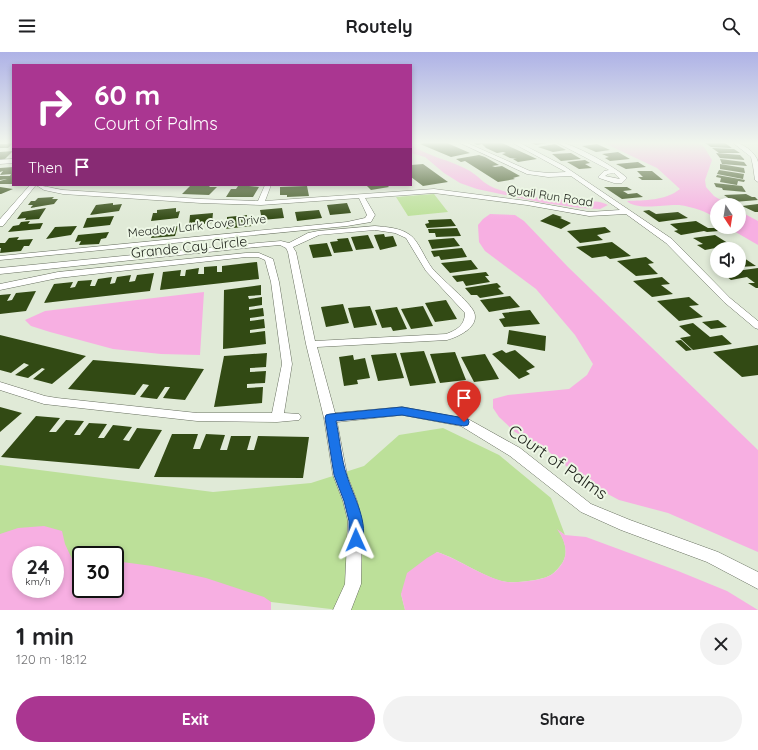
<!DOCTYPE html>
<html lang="en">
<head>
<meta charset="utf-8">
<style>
	:root { --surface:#fff; --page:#f2f2f2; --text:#202124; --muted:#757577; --accent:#aa3691 }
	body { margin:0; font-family:Quicksand,sans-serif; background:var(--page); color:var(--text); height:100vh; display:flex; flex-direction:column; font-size:15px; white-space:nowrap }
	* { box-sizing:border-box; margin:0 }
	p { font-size:13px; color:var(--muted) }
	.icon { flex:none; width:22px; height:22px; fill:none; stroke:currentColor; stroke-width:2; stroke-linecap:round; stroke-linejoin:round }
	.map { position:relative; height:558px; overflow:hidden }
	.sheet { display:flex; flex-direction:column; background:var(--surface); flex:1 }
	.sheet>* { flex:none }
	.banner { position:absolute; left:12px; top:12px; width:400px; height:122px; border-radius:0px; box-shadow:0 2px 6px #0003; background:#aa3691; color:#fff; overflow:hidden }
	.needle { width:26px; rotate:168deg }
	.tools { position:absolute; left:710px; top:146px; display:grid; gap:8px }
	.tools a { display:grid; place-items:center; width:36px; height:36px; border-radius:50%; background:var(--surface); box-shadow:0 2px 6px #0003; font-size:20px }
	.speed { position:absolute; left:12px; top:494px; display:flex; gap:8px; font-size:20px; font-weight:700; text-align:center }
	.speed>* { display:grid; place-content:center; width:52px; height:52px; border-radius:50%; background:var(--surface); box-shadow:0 2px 6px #0003; line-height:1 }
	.speed small { font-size:10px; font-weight:400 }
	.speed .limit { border:2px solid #111; border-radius:6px; background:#fff; color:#111 }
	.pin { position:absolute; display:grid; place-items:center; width:34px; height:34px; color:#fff; margin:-41px -17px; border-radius:50% 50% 50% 0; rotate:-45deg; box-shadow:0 0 4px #0007 }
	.pin .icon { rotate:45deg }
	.me { position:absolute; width:44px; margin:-22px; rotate:359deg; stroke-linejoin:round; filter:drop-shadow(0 0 3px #0008) }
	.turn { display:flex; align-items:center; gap:14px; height:84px; padding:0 16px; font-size:18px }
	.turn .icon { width:52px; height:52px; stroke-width:2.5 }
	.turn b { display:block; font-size:28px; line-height:34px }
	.then { display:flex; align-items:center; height:38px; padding:0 16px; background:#0003; gap:8px; font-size:15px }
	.round { display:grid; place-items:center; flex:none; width:42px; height:42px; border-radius:21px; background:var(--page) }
	.overview { display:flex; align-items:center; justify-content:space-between; height:68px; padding:0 16px }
	h1 { font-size:24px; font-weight:800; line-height:30px }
	.button { display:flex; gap:8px; margin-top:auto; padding:8px 16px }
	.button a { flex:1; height:46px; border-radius:24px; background:var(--accent); color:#fff; font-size:16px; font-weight:800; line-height:46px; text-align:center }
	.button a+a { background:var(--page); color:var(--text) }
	header { display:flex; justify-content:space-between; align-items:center; height:52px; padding:0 16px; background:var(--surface); font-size:18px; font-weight:800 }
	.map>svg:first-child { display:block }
</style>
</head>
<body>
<header><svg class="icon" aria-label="menu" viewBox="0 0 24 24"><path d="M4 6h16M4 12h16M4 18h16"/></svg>Routely<svg class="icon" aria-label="search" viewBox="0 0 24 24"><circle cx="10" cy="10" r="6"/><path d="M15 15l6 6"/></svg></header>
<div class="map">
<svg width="758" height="558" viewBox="0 0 758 558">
	<rect width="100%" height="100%" fill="#e0ead7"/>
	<path fill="#bce099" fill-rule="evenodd" d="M434 142 448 160 408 164 396 145Z
		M443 376 499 403 551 446 565 483 558 478C565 488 570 503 560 514 551 525 548 525 535 528 527 529 515 531 507 530 485 527 460 507 437 500L401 542 405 558H339L271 550V558H0V413L213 440 311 431 364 414 399 383ZM21 503H55V537H21ZM81 503H115V537H81Z"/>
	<path fill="#f7afe2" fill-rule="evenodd" d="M602 90H697L704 95 712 108 705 128 706 135 714 144 729 153H717V167C706 159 693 155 679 153 666 152 636 159 627 149 645 148 665 149 680 137L657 116Z
		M411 93C429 105 451 108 470 119 481 126 485 134 500 138 526 146 555 147 581 149 592 150 599 148 608 153L600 157 581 156 544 151 477 137 460 131 444 121 425 105 411 101Z
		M739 159 758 169V193L727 175H739Z
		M490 162 515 163 524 169 568 215 758 398V500L668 461 619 448 587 431 543 395 515 380 499 365 493 356V347L508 343 569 337 587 323 593 312 575 283 536 237 485 199 479 190 478 173 483 167Z
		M204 240 200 303 161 302 113 297 50 280 31 274 25 268 45 259Z
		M44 474 62 479 65 492 72 507H81V537H115V509L152 514 206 526 264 545 271 550V558H0V482L18 476ZM21 503H55V537H21Z
		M557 477 565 483 586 485 678 519 727 539 758 558H405L401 542 407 521 427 506 437 500C459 507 488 528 508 530 517 531 527 529 536 528 548 525 553 524 561 513 570 501 564 487 557 477Z"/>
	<path fill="#324a14" d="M9 90H13V91L8 96H0V92H7Z
		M428 90H445L470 101 451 105 420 92Z
		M472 90H500L537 107 518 110 513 107H517L510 106 502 102 506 101 503 100 497 101 486 96 482 92 477 93Z
		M528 90H544L547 91 536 93Z
		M705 91H725L732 96 711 95Z
		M555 92 566 98 553 100 538 95Z
		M597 92 610 98 596 100 582 94Z
		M712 96 734 97 740 101H719Z
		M13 99 5 107H0V100Z
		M618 100 630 107 610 109 605 106 609 105 602 102Z
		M571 101 581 107 561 109 552 102Z
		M716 101 740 103 745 108 720 106Z
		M479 103 485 105 499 113 492 114 495 115 502 114 520 124 513 126 515 127 498 130 465 109 461 110 456 107Z
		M720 107 744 110 747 114 722 112Z
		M585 108 590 111 585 112 592 116 579 117 567 110Z
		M638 110 646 115 626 117 616 112Z
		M423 112 448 130 423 134 411 125V113Z
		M720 112 744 116 745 121 720 117Z
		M13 115V132H0V129L7 127 0 128V124H10L11 122 0 123 3 119 0 120V116Z
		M719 118 744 122 743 127 717 122Z
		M637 119H652L663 128H642L638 125H643Z
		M717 123 745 128 744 130 738 129 737 133 720 130 721 126 716 125Z
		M714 131 742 134 746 140 723 138 722 136 716 135Z
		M191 133H211L209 135H217L209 143 182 142Z
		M366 133H387L389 135 371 138Z
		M238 134H249L259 135 253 145H226L231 137H236Z
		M307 134 309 144 287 145V143H280V135Z
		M0 135 13 137 1 142H0Z
		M604 135H627L632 138 623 139 628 142 637 141 643 145 622 147Z
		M746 142 752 145H755L758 148 734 150 724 143Z
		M54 145 52 147H58L54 152 30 156 33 153H28L31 149H35L38 146Z
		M113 151V153L122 152 119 159 90 163 96 153Z
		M347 151 351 161 330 163 327 153Z
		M758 152V160H755L742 154Z
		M46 156 39 167 25 168 26 166 17 167 22 160Z
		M176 156V160L180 159 178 166 151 169 153 161H157V158Z
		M282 156 284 166 262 168 260 158Z
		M319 158 322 166 297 169 295 160Z
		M649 158 656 162 678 160 688 166 659 170 643 159Z
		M213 161 212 171 189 174 190 163Z
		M553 162 562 165 560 166 571 171 561 177 540 169Z
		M247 163V165H251L252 174 224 177V169H227V165Z
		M114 164 110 173 83 176 87 166Z
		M451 167 456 174 427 176 425 172 429 171 428 168Z
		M30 169 28 172 43 171 40 177 8 180 13 174 19 173 21 170Z
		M696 169 708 176H714L719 179 707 180 704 179 681 183 674 179 678 178 670 172Z
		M77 174 71 183 46 187 55 175Z
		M178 174 175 184 151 186 152 182 147 183 149 177Z
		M605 175 611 180 597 183 603 188 580 191 567 179Z
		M457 176 461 184 436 185 435 181H429L428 177Z
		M109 180 106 186 101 187 99 192 79 193 81 189 75 190 78 183Z
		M384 182 385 185 393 184 397 194 380 198 374 183Z
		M368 183 374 196 356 198 351 185Z
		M715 183 731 193 705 198 697 193 703 192 693 186Z
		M19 185 17 188 33 187 29 194H24L21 199 0 201 1 196H0V191H5L9 186Z
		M348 186 353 199 334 201 330 190 338 189 337 187Z
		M454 186 460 194 432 197 428 188Z
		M612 190 631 204 610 207 606 204 592 206 576 195Z
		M327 191 332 204 313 206 309 193Z
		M462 196 467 205 441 208 439 204 434 205 431 199Z
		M739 204H741L756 214 739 215Z
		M646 205 654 211 648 212 658 222 636 224 617 209Z
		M471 208 478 217 450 221 441 211Z
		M257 210 259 227 160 238 163 220 181 218 180 224H185L186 218 199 216 198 222H204V215L217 214V220H222V214Z
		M758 216V236H756L748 231H755L747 225 731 228 722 221Z
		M486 220 489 224H485L490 230 466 234 463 229 457 230 452 224Z
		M154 221 150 239 44 251 54 232 73 230 70 236 75 235 78 229 92 228 90 234H95L98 227 112 225 110 232 115 231 117 225 131 223 129 230 135 229 137 223Z
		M662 225 670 232 661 233 673 242 652 245 633 229Z
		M497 231 501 235 498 236 504 242 480 246 477 243H471L465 236Z
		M261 233V243L248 244 249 247 262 245V253L249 255V258L263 256 264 264 250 266V269L264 267 265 276 250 278V281L265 279 266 292 223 297 224 238Z
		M36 239 26 259 0 262V243L11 242 7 249 12 248 16 241Z
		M510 244 520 255 489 260 480 248Z
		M689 245 699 253 689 254 703 265 679 269 657 249Z
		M446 248 457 267 435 270 425 251Z
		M343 252 349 271 326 275 321 255Z
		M370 254 377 273 354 276 348 256Z
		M423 254 433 274 411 277 401 257Z
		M397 255 407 277 393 279 391 275 382 276 375 258Z
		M530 258 540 272 504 275 499 267 505 266 502 261Z
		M718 268 727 275 711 277 702 270Z
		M693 271 710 285 722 283 732 292 693 298 680 286 691 284 679 274Z
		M509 278 546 284 545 299 507 292Z
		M0 283 86 304 52 332 33 327 45 317 42 316 28 326 15 323 29 313 24 311 11 321 0 318Z
		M681 288 692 298 686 299 675 289Z
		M758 293V323L742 325 713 300Z
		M502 298 506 301 515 298 535 315 526 319 530 322 519 327 492 302Z
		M424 299 436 331 410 334 400 301Z
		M455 300 466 328 440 331 430 302Z
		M267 301 266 315 250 316V320L266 319 265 331 247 332V336L263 335 262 351 214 355 224 304Z
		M396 301 404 326 378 329 371 303Z
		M485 302 499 327 474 330 461 305Z
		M353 303 354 308 365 306 370 326 357 328 358 332 344 334 339 305Z
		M93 308 204 317 185 348 163 346 170 335H165L157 347 140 345 149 333 143 332 135 343 68 337Z
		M0 355 22 361 0 380Z
		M36 364 60 366 49 380H56L66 368 84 369 74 383H80L89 371 107 372 98 386H104L113 373 132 375 123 388 129 389 137 376 162 378 139 417 1 405Z
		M172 382H198L193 397H200L206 382 225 383 220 398H227L231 384H251L247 398H254L258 384 309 385 303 426 154 425Z"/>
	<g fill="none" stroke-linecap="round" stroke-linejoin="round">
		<g stroke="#687060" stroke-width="1">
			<path id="street" d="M458 90H465L530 119 548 121 566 120 511 90H518L564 114 672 187 730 246 758 269V277L755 276 724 250 666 191 626 162 589 164 527 153 434 141 365 146 375 163 371 170 347 174 0 208V204L347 170 365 166 367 163 359 146 261 153 201 151 63 142 44 138 36 133 3 174H0V167L30 133C42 133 51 136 63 138L201 147 258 149 265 133H271L265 149 434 137 527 149 589 160 620 158 571 124 548 125 527 122Z
				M556 90C570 89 617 116 627 126L622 131H614L599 126 598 125 604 119 609 118ZM614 121 620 127 605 124 608 122Z
				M732 90C741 90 756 100 758 110 758 117 758 124 758 130L755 128 753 114 751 105Z
				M13 107V111L0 112V108Z
				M375 174C387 175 401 176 410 183 418 188 425 207 432 216 441 227 470 250 474 260 480 275 458 285 447 288L317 295 335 361 402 355 468 367 520 396 591 452 630 468 718 500 758 520V537L707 510 621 478 581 460 510 404 461 374 402 363 337 370 347 423 357 449 362 469 361 532 351 558H333L345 532 348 469 343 449 333 423 324 366 306 292 288 200 286 196 280 193 246 196 0 222V216L246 192 281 189 289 191 308 181 318 179ZM375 178 395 181 406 186 426 219 465 261C465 273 457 278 446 282L315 289 296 200 293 195 319 183Z
				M246 201H259L273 207 279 230 292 312 284 361 299 362 301 365 299 368 277 370 197 369 44 352 0 338V330L45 344 57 346 197 361H272L282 312 271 230 265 208 258 205H246L58 226 0 238V232L58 220Z"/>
		</g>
		<use href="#street" fill="#fff" fill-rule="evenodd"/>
	</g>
	<linearGradient id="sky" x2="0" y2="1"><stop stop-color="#aeb2e6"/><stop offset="0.54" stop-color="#f1f6ed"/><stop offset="1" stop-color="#f1f6ed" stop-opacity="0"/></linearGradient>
	<rect width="758" height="168" fill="url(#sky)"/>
	<path fill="#1a73e8" stroke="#114b97" d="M402 355 464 366 468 367 469 370 468 373 464 374 402 363 336 369C340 387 341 407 347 424 353 444 370 472 361 493L356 495 351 493 349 488V469L344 449 334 423 325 366 326 363 330 362Z"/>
	<g text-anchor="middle" stroke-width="4" stroke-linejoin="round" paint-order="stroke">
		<g font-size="12" fill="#1b1f18" stroke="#edf7e5">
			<text transform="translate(550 144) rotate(9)" y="4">Quail Run Road</text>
			<text transform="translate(197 174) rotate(-6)" y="4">Meadow Lark Cove Drive</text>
		</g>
		<g font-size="14" fill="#1b1f18" stroke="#edf7e5">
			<text transform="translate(189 195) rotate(-6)" y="5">Grande Cay Circle</text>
		</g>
		<g font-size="17" fill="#1b1f18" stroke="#edf7e5">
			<text transform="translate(558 410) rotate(35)" y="6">Court of Palms</text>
		</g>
	</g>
</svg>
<div class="tools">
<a><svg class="needle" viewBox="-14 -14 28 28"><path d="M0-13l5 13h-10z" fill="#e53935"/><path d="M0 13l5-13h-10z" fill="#757577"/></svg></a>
<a><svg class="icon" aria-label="sound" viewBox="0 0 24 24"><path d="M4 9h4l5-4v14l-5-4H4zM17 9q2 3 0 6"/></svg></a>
</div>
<div class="speed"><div>24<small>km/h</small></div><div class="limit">30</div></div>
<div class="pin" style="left:464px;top:370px;background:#d93025"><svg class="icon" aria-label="arrive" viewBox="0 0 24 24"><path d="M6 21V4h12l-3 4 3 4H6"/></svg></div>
<svg class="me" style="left:356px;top:488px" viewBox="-20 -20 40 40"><path d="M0-17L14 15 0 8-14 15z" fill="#1a73e8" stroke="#fff" stroke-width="4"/></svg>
<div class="banner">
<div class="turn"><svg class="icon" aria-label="right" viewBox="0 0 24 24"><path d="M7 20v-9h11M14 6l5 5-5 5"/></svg><div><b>60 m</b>Court of Palms</div></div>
<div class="then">Then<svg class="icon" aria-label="arrive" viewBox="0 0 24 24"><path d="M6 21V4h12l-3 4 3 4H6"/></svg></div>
</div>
</div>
<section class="sheet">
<div class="overview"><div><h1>1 min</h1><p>120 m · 18:12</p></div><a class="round"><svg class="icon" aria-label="close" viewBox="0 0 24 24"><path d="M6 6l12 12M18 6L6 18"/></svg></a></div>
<div class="button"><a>Exit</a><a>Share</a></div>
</section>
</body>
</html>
